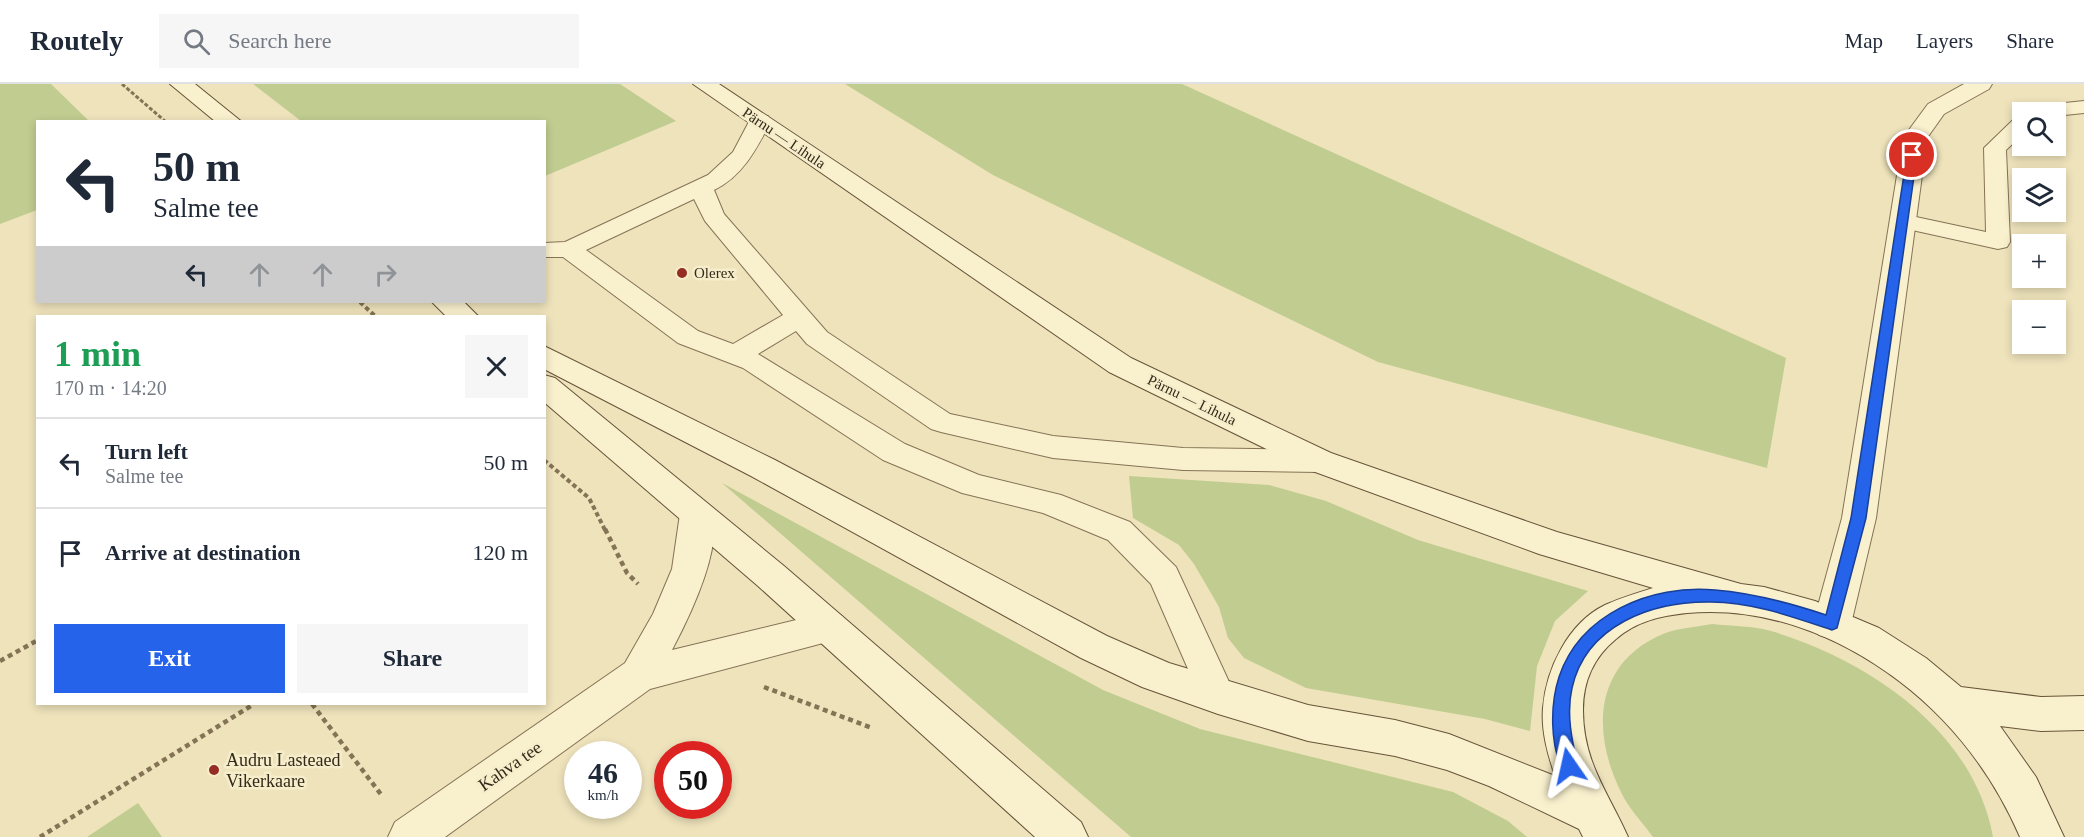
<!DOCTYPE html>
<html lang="en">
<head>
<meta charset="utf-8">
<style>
	:root { --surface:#fff; --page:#f6f6f7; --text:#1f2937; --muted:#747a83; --line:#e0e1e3; --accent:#2563eb }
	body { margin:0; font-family:Georgia,serif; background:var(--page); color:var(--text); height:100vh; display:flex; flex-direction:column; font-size:22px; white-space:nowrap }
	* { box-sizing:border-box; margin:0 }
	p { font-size:20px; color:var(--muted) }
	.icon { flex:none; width:33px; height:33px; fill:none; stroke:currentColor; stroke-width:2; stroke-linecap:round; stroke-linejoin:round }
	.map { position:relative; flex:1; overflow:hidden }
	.panel { position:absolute; left:36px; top:231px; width:510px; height:390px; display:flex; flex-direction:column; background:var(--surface); border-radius:0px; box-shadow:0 3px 9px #0003 }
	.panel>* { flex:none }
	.banner { position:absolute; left:36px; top:36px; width:510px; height:183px; border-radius:0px; box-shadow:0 3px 9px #0003; background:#fff; color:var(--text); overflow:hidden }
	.buttons { position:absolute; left:2012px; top:18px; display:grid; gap:12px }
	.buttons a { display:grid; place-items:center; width:54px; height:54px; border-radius:0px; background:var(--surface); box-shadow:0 3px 9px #0003; font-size:30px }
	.speed { position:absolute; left:564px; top:657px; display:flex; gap:12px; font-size:30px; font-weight:700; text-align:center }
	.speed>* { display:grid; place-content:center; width:78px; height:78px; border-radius:50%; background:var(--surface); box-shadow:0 3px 9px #0003; line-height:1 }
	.speed small { font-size:15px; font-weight:400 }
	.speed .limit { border:9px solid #d22; background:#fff; color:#111 }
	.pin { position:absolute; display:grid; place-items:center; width:51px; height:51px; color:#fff; margin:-26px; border:3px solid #fff; border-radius:50%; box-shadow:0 2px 6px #0007 }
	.me { position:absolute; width:66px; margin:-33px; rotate:349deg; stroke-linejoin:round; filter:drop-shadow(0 0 4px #0008) }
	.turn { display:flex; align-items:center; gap:21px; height:126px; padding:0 18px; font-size:27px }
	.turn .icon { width:78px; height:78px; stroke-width:2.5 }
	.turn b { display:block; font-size:42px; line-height:51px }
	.lanes { display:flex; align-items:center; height:57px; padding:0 18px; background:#0003; justify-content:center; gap:30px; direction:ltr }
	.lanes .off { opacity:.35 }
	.round { display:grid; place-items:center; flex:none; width:63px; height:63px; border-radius:0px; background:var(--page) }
	.headline { display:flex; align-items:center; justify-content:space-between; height:102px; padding:0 18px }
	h1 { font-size:36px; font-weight:700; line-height:45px; color:#1e9e55 }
	.primary-button { display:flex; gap:12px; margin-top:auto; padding:12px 18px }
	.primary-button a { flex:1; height:69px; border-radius:0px; background:var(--accent); color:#fff; font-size:24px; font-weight:700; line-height:69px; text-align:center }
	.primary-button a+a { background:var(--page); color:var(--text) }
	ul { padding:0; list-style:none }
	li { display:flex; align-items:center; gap:18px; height:90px; padding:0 18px; border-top:2px solid var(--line) }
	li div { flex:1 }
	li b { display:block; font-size:22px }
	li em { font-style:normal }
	header { display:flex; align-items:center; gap:36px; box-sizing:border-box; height:84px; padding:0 30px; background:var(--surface); border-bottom:2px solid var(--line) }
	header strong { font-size:28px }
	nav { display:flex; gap:33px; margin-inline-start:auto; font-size:21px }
	.search { width:420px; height:54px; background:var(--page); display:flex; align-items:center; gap:15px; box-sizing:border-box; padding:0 21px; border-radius:0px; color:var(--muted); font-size:22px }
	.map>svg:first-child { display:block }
</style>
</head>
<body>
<header>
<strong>Routely</strong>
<div class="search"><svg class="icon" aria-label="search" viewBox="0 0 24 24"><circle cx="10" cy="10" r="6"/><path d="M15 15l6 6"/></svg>Search here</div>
<nav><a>Map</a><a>Layers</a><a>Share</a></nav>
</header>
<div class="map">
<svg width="2084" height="753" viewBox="0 0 2084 753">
	<rect width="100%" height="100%" fill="#eee3bb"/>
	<path fill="#c0cc90" d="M0 0H51L89 37 38 38 37 126 0 140Z
		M253 0H620L676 37 545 92 544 38 301 37Z
		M845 0H1182L1786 274 1767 384 1378 278 993 91Z
		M1129 392 1269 401 1326 417 1418 456 1588 507 1555 537 1537 582 1530 647 1485 635 1306 604 1244 574 1228 554 1219 523 1194 480 1179 461 1133 434Z
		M722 399 1103 606 1200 645 1453 708 1508 737 1527 753H1131Z
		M1712 540C1731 542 1753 542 1771 547 1869 576 1974 647 1993 753H1653C1643 739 1628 724 1621 708 1591 648 1594 579 1663 550 1677 544 1697 543 1712 540Z
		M138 719 162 753H87Z"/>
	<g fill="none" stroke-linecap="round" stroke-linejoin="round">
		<g stroke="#857355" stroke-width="2">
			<path id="lane" d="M2084 17V29L2055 32V28H2025L2029 24 2036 22Z
				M760 31 768 32 771 37C757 64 743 92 714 106L724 130 827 248 950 330 1053 352 1183 364 1319 366 1330 369 1334 377 1330 385 1319 388 1183 386 1053 374 941 348 931 345 807 260 796 247 758 270 905 360 979 391 1061 411 1130 438 1176 483 1236 613 1231 624 1218 629 1205 624 1151 500 1108 456 1043 429 962 409 883 376 743 284 678 259 563 173H544V159L565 158 708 91 733 68 752 32ZM694 115 705 137 783 231 733 260 698 247 586 166Z
				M2022 34V51L2006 66 2010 158 2007 163 1998 165 1894 142 1890 137 1894 132 1902 130 1986 148 1984 64 2014 35Z"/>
		</g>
		<g stroke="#857355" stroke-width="2">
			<path id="street" d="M1964 0H1992L1989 5 1944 30 1927 54 1876 434 1851 540 1845 551 1832 555 1819 551 1813 540 1842 434 1903 54 1928 20Z
				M697 417 709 421C728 455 689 534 672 566L829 528 842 532 848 543 842 554 650 605 445 753H388L395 738 625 579 653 530 672 485 680 430 685 421Z"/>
		</g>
		<g stroke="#675439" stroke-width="2">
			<path id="secondary" d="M170 0H195L242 38H216Z
				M693 0H719L1131 274 1331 369 1557 448 1741 500 1764 503 1815 517 1879 544 1926 574 1961 603 2041 613 2084 612V646L2041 647 2000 642 2036 693 2064 753H2020C1993 691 1953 638 1899 597 1838 551 1764 522 1687 529 1660 532 1637 537 1616 555 1594 573 1583 597 1583 626 1583 678 1608 708 1628 753H1583L1579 745 1489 702 1447 686 1395 672 1308 657 1218 630 1142 603 1081 574 751 392 544 285V262L775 376 1107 552 1169 579 1308 621 1395 636 1449 650 1555 692C1548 671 1541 647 1543 624 1546 585 1568 539 1605 521 1620 514 1637 509 1653 504L1539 470 1307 385 1109 288Z
				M432 218H464L478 232H446Z
				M544 291 555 294 784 482 1081 738 1088 753H1035L758 502 544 318Z"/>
		</g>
		<path stroke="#857355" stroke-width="3" stroke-dasharray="4 2" stroke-linecap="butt" d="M122 0 166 38"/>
		<path stroke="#857355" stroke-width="4" stroke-dasharray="4.5 3" stroke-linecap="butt" d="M360 218 375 232
			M544 376 589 414 605 446"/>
		<path stroke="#857355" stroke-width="4.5" stroke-dasharray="5 4" stroke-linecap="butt" d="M605 445 627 489 638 500
			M0 577 38 556
			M764 603 872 644
			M312 620 383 713
			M40 753 254 620"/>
		<use href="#lane" fill="#f9f0ce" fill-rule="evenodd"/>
		<use href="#street" fill="#f9f0ce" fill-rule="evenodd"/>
		<use href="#secondary" fill="#f9f0ce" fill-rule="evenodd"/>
	</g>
	<path fill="#2563eb" stroke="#184099" stroke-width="1.5" d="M1912 68 1917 71 1866 434 1837 544 1832 546C1793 533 1752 518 1711 518 1652 517 1586 541 1572 604 1566 630 1572 657 1578 682L1575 687 1569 689 1563 687C1550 660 1550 621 1559 593 1580 530 1651 500 1715 506 1753 509 1790 519 1826 531L1851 434 1907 71Z"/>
	<g fill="#952d24" stroke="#f6edcb" stroke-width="2">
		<circle cx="682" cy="189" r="6"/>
		<circle cx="214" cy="686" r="6"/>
	</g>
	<g text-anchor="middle" stroke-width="5" stroke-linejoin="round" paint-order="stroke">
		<g font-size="15" fill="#34291a" stroke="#f6edcb">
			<text transform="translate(784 54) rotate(34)" y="5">Pärnu — Lihula</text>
			<text transform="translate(1192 316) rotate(26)" y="5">Pärnu — Lihula</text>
		</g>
		<g font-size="15" fill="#34291a" stroke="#f6edcb" text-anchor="start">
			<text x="694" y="194">Olerex</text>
		</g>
		<g font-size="18" fill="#34291a" stroke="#f6edcb" text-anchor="start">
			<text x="226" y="682">Audru Lasteaed<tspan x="226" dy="21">Vikerkaare</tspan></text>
		</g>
		<g font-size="18" fill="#34291a" stroke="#f6edcb">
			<text transform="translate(510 682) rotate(-35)" y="6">Kahva tee</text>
		</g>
	</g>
</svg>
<div class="buttons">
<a><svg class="icon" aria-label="search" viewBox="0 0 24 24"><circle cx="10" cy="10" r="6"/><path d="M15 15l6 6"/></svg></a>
<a><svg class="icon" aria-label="layers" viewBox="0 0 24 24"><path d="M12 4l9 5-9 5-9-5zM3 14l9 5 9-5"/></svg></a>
<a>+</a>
<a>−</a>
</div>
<div class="speed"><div>46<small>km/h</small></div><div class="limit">50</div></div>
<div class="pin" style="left:1912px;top:71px;background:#d93025"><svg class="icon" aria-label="arrive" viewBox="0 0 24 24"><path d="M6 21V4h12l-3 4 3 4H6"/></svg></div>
<svg class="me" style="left:1569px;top:682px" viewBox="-20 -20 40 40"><path d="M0-17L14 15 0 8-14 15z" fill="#2563eb" stroke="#fff" stroke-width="4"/></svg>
<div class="banner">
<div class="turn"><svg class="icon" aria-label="left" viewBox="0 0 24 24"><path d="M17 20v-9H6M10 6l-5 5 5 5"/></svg><div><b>50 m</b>Salme tee</div></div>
<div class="lanes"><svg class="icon" aria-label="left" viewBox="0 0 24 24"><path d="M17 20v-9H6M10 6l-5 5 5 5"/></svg><svg class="icon off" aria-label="ahead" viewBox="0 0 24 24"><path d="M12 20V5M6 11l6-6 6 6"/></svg><svg class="icon off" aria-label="ahead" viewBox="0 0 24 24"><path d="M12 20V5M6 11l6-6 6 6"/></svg><svg class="icon off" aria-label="right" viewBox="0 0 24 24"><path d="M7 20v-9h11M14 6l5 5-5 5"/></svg></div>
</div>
<section class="panel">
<div class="headline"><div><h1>1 min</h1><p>170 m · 14:20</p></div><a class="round"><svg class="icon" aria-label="close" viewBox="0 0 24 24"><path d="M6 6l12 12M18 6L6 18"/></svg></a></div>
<ul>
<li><svg class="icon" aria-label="left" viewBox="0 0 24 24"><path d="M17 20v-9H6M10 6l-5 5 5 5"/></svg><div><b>Turn left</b><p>Salme tee</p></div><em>50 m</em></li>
<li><svg class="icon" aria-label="arrive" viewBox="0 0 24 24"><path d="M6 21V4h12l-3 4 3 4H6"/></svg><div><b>Arrive at destination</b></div><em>120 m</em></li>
</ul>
<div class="primary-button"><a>Exit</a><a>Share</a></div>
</section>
</div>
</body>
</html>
